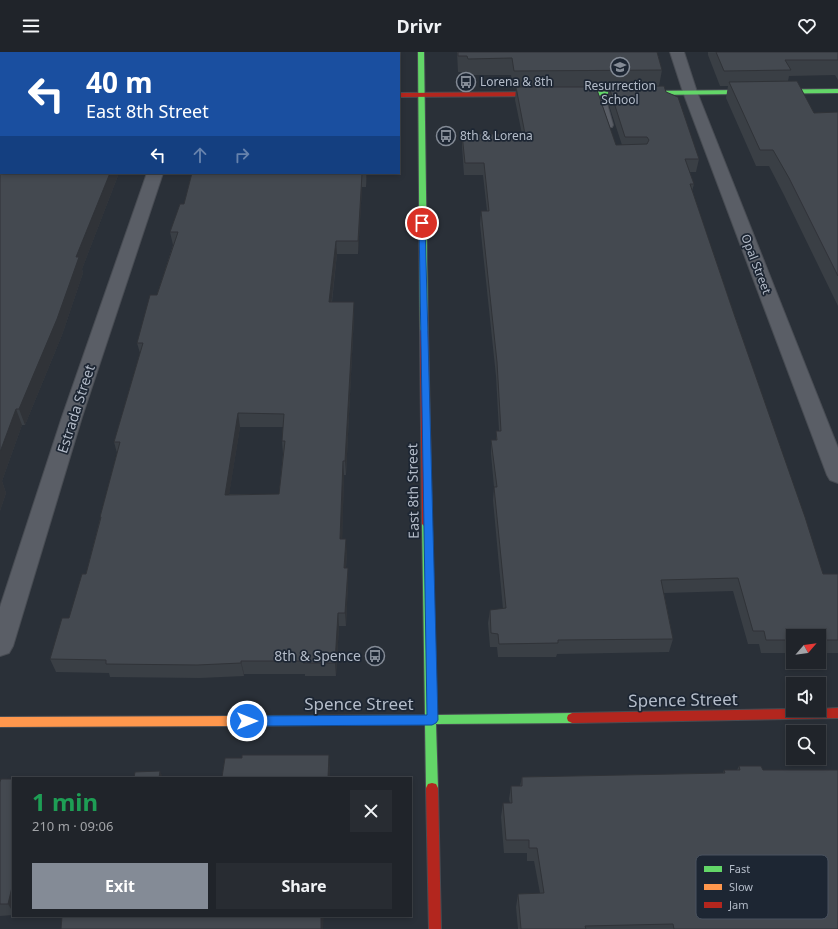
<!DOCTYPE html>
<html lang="en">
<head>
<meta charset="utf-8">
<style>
	:root { --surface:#20242a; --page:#282c32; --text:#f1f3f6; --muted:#a2a4a8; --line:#3d4147; --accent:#848b96 }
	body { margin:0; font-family:"Noto Sans",sans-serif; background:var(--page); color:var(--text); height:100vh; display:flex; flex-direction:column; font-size:15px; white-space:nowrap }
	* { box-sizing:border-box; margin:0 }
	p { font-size:13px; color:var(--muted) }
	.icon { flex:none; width:22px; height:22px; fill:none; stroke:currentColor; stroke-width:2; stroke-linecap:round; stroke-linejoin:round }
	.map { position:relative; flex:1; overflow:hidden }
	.sheet { position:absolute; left:12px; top:725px; width:400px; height:140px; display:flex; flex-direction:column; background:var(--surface); border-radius:0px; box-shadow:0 2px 6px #0003,0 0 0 1px var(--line) }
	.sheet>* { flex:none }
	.guide { position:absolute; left:0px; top:0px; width:400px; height:122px; box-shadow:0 2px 6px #0003,0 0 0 1px var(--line); background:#1a4fa0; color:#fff; overflow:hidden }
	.needle { width:26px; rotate:62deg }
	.buttons { position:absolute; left:786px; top:577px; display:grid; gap:8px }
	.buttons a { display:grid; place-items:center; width:40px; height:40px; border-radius:0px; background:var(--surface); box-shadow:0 2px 6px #0003,0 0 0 1px var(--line); font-size:20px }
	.pin { position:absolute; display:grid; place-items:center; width:34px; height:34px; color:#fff; margin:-17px; border:2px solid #fff; border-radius:50%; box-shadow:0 1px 4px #0007 }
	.me { position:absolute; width:44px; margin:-22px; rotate:90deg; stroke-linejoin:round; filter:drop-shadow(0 0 3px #0008) }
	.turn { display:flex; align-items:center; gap:14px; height:84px; padding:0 20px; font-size:18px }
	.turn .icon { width:52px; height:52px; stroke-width:2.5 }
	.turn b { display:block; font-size:28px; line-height:34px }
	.lanes { display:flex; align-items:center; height:38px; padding:0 20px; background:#0003; justify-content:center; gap:20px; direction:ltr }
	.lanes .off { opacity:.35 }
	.round { display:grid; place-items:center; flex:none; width:42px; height:42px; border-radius:0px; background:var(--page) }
	.summary { display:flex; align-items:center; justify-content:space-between; height:68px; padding:0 20px }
	h1 { font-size:24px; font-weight:700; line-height:30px; color:#1e9e55 }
	.primary-button { display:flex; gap:8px; margin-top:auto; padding:8px 20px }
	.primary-button a { flex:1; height:46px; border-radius:0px; background:var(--accent); color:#fff; font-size:16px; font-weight:700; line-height:46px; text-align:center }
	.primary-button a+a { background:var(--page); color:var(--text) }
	header { display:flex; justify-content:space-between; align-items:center; height:52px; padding:0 20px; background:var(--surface); font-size:18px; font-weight:700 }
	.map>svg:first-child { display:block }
</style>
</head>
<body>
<header><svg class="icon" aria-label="menu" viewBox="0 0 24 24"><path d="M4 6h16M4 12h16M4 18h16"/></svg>Drivr<svg class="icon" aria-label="heart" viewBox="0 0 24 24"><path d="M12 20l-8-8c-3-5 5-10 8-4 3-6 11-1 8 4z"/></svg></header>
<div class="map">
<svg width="838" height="877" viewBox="0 0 838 877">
	<rect width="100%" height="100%" fill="#2a3038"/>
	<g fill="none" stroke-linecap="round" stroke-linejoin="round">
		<g stroke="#484c53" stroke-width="2">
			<path id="lane" d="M599 38 604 41 613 73 612 75H604L603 73 594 41Z"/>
		</g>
		<g stroke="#484c53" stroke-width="2">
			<path id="street" d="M138 0H152V1H138Z
				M670 0H684L697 40 838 396V431L830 428 827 423 683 40Z
				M147 121H163L82 365 13 594 9 601 0 604V555L62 365Z"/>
		</g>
		<g stroke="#484c53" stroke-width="2">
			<path id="fast" d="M418 0H424L428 279 424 281 420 279Z
				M838 37V41L558 44 555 42 558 40Z
				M427 469 430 470 432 472 436 663 572 661 576 663 577 666 576 669 572 671 436 672 438 736 436 740 432 741 428 740 426 736 425 672 240 674 236 672 235 669 236 666 240 664 425 663 422 472 424 470Z"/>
		</g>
		<g stroke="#484c53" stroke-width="2">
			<path id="slow" d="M240 664 244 666 245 669 244 672 240 674 0 675V665Z"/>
		</g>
		<g stroke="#484c53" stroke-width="2">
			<path id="jam" d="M399 41 558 40 561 42 558 44 399 45Z
				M421 277H424L428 279 432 472 430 474H424L422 472 420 279Z
				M838 656V666L572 671 568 669 567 666 568 663 572 661 793 657 819 658V657Z
				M432 731 436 732 438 736 441 877H429L426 736 428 732Z"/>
		</g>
		<use href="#lane" fill="#5a5e66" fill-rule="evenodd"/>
		<use href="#street" fill="#5a5e66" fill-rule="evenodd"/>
		<use href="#fast" fill="#63d668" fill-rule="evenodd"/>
		<use href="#slow" fill="#ff974d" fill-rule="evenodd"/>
		<use href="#jam" fill="#b3261e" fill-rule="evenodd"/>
	</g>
	<path fill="#3a3f45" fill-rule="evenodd" d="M0 0H118V1H1V22H0Z
		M170 0H371L370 1H170Z
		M457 0H657L662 18 659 34 666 40 699 107 696 120H689L694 132 692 139 823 522H838V601H819V584H793V601H761L759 592H748L733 539 664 541 673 587 669 600 557 602 556 605H498L497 595H490L488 571 490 558 503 557 493 448 494 435 491 402V388H496V379H499L496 324 480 172 481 159H487L483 123H464L462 95V82H522L515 48 516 36H513L511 23H467L466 20H458ZM596 35H609L607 47 622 93H616Z
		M708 0H838V28L835 23 789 24 788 29 814 61 838 60V254L784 143 769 114H756L726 46 728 34H720L708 3Z
		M1 121H119L82 217 83 221 62 283 25 373H22L2 429 6 441 0 459Z
		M192 121H367L366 135H362L358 202H337L332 250H354V263L346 423H344L342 487 347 500 346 516H348V530L346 574H339L336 624H305V622H244V624L200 626 110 625 109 621 56 620 50 607 69 566 86 522 100 467V465L117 401 114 390 140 301 137 291 157 243 173 193 170 180 184 152ZM240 375H283L282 389 283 402 279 442H229Z
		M739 714 763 718 838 877H518L516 855 518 842 540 841 534 809H527V801H504L501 765 503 751H510L509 747 511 734H520L522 725 723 721 724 718H737ZM752 818 761 855 719 856 712 819Z
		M13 727V863L0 864V730Z"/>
	<path fill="#303338" d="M112 0H118V1H112Z
		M110 121H119L82 217 83 221 62 283 25 373 19 357 76 205Z
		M366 121H367L366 135Z
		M362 122V135L358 202V189Z
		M336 189 337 202 330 263 329 250Z
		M354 250V263L346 423 345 409Z
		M16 357 22 373 2 429 6 441 0 459V400Z
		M238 361 240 375 227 456 225 443Z
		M343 409 344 423 342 500 340 487Z
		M346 487 347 500 345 530 344 516Z
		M348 516V530L346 574 345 561Z
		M338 561 339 574 336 624 335 611Z
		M241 609 244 622V624L241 611Z
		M329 703 330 715V726H328Z
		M160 719 163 726H159Z
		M13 831V860L8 852Z
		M321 864H324L323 877H321Z"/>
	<path fill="#444950" stroke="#303338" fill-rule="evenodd" d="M0 0H112V1H1V8H0Z
		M170 0H303V1H170Z
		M458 0H657L662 18 514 19 512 6 468 7 467 4H458Z
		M716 0H838V8H785L791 18 724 19Z
		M797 29 814 61 838 60V224L789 126 773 98H760L729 30Z
		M664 34 666 40 678 45 699 107H685L694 132H690L735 265 805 465 823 522H838V588H819V584H793V588H766L764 579H753L738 526 661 528 673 587 558 588V591L499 592 498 582 491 581 490 558 506 556 494 435H497L491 388H497L496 379H501L497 310 481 159H489L484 111H465L462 82H525L516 35H596L616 93 647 92 649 88 647 85H625L609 35Z
		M1 37V121H110L76 205H79L57 267 19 357H16L0 400V39Z
		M192 121H366V122H362L358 189H336L329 250H354L345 409H343L340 487H346L344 516H348L345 561H338L335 611H303L304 609H241V611L197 613 106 612V608L50 607 62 566H69L82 522H86L101 465H100L120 390H114L143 291H137L150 243H157L178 180H170L180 152H184ZM238 361 284 362 282 389H285L279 442 225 443Z
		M242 703H329L328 726H114H134L135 720 160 719 159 726 222 725 225 706H242Z
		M739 714H761L763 718H838V877H674L673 872 585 874 586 877H521L518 842 544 841 537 796H529V788H506L503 751H512L511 734H522V725L725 721 724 718H740ZM758 805 771 855 719 856 710 806Z
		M27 725H86L85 726H26Z
		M1 727H13V831L8 852H0V730Z
		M62 864H321V877H61Z"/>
	<path fill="#1a73e8" stroke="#114b97" d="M419 169 425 171 438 668 436 671 432 673 247 674 243 672 241 669 243 665 247 664 427 663Z"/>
	<defs>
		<g id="school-ring" transform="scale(1)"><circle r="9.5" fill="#1d2633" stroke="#848b96" stroke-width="1.5"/><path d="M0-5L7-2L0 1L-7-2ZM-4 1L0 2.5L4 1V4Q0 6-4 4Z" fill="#848b96"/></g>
		<g id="bus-ring" transform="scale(1)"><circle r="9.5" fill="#1d2633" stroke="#848b96" stroke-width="1.5"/><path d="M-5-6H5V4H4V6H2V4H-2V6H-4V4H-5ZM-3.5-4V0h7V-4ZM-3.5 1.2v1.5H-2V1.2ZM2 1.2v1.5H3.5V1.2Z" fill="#848b96"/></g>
	</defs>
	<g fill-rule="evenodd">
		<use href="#school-ring" x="620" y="15"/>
		<use href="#bus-ring" x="466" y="30"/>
		<use href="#bus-ring" x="446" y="84"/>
		<use href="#bus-ring" x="375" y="604"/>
	</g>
	<g text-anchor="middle" stroke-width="3.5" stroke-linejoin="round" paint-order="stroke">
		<g font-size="12" fill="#b4bcc9" stroke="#1d2633" text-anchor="start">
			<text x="480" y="34">Lorena &amp; 8th</text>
			<text x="620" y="38" text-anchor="middle">Resurrection<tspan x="620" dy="14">School</tspan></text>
			<text x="460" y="88">8th &amp; Lorena</text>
		</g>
		<g font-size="12" fill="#b4bcc9" stroke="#1d2633">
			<text transform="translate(756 212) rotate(69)" y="4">Opal Street</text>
		</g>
		<g font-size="14" fill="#b4bcc9" stroke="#1d2633">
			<text transform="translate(76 357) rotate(-72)" y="5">Estrada Street</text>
			<text transform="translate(413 439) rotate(-91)" y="5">East 8th Street</text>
		</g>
		<g font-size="14" fill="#b4bcc9" stroke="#1d2633" text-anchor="end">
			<text x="361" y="609">8th &amp; Spence</text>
		</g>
		<g font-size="17" fill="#b4bcc9" stroke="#1d2633">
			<text transform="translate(683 648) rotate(-1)" y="6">Spence Street</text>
			<text x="359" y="658">Spence Street</text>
		</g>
	</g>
	<rect x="696" y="803" width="132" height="64" rx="6" fill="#1d2633" stroke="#4a5360" stroke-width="1"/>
	<rect x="704" y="814" width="18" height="6" fill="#63d668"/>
	<rect x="704" y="832" width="18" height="6" fill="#ff974d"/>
	<rect x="704" y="850" width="18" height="6" fill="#b3261e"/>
	<g font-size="11" fill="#b4bcc9">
		<text x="729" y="821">Fast</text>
		<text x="729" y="839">Slow</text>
		<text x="729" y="857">Jam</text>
	</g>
</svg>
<div class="buttons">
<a><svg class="needle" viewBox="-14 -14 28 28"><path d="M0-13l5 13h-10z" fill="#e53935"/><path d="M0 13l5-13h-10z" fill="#a2a4a8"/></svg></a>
<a><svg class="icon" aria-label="sound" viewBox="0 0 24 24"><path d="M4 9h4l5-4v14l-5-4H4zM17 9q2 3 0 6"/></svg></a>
<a><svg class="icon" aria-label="search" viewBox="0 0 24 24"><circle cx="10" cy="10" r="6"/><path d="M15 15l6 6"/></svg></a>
</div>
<div class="pin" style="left:422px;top:171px;background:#d93025"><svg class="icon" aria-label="arrive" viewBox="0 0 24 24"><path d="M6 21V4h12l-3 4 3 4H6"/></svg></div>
<svg class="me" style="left:247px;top:669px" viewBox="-20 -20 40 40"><circle r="17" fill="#1a73e8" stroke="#fff" stroke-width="3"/><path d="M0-11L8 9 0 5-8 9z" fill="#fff"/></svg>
<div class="guide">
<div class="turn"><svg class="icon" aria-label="left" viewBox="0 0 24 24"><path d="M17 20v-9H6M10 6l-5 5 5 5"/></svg><div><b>40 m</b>East 8th Street</div></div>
<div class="lanes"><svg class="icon" aria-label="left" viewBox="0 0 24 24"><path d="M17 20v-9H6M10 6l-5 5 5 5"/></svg><svg class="icon off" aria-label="ahead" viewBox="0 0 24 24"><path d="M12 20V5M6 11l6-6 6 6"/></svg><svg class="icon off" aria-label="right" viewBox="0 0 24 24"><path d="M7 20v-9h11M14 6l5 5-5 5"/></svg></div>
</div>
<section class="sheet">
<div class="summary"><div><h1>1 min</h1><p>210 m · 09:06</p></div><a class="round"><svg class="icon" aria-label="close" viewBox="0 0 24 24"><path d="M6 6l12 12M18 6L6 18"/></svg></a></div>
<div class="primary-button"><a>Exit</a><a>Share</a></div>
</section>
</div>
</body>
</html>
